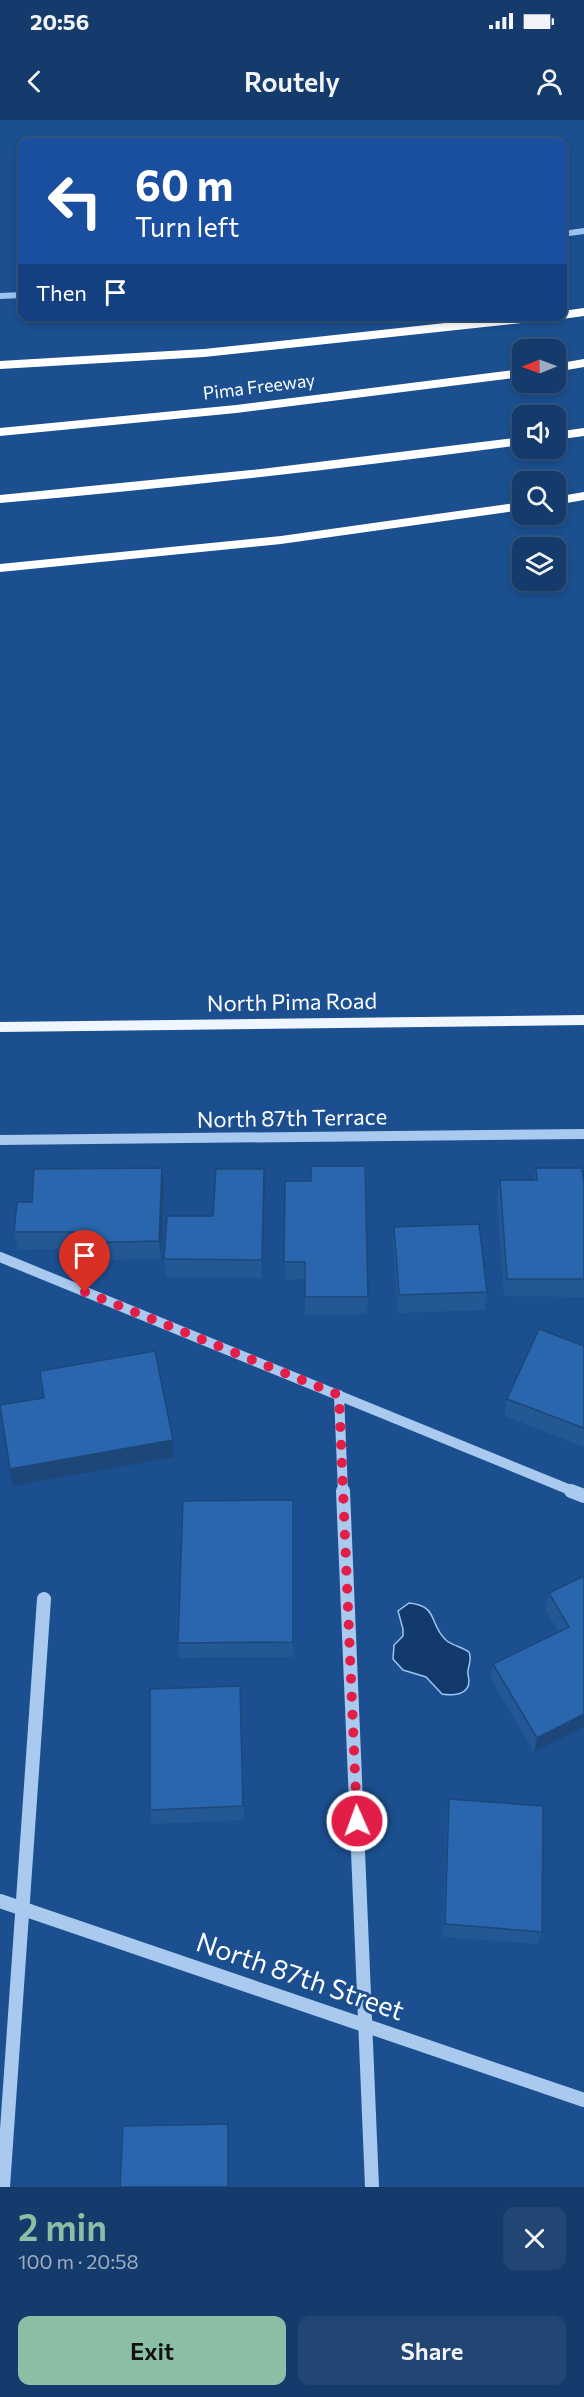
<!DOCTYPE html>
<html lang="en">
<head>
<meta charset="utf-8">
<style>
	:root { --surface:#143b6b; --page:#214673; --text:#f1f3f6; --muted:#9dadc1; --line:#33557e; --accent:#8abfa5 }
	body { margin:0; font-family:Commissioner,sans-serif; background:var(--page); color:var(--text); height:100vh; display:flex; flex-direction:column; font-size:22px; white-space:nowrap }
	* { box-sizing:border-box; margin:0 }
	p { font-size:20px; color:var(--muted) }
	.icon { flex:none; width:33px; height:33px; fill:none; stroke:currentColor; stroke-width:2; stroke-linecap:round; stroke-linejoin:round }
	.map { position:relative; height:2067px; overflow:hidden }
	.side { display:flex; flex-direction:column; background:var(--surface); flex:1 }
	.side>* { flex:none }
	.banner { position:absolute; left:18px; top:18px; width:549px; height:183px; border-radius:12px; box-shadow:0 3px 9px #0003,0 0 0 2px var(--line); background:#1a4fa0; color:#fff; overflow:hidden }
	.needle { width:39px; rotate:269deg }
	.controls { position:absolute; left:512px; top:219px; display:grid; gap:12px }
	.controls a { display:grid; place-items:center; width:54px; height:54px; border-radius:12px; background:var(--surface); box-shadow:0 3px 9px #0003,0 0 0 2px var(--line); font-size:30px }
	.pin { position:absolute; display:grid; place-items:center; width:51px; height:51px; color:#fff; margin:-62px -26px; border-radius:50% 50% 50% 0; rotate:-45deg; box-shadow:0 0 6px #0007 }
	.pin .icon { rotate:45deg }
	.me { position:absolute; width:66px; margin:-33px; rotate:358deg; stroke-linejoin:round; filter:drop-shadow(0 0 4px #0008) }
	.turn { display:flex; align-items:center; gap:21px; height:126px; padding:0 18px; font-size:27px }
	.turn .icon { width:78px; height:78px; stroke-width:2.5 }
	.turn b { display:block; font-size:42px; line-height:51px }
	.then { display:flex; align-items:center; height:57px; padding:0 18px; background:#0003; gap:12px; font-size:22px }
	.round { display:grid; place-items:center; flex:none; width:63px; height:63px; border-radius:12px; background:var(--page) }
	.head { display:flex; align-items:center; justify-content:space-between; height:102px; padding:0 18px }
	h1 { font-size:36px; font-weight:600; line-height:45px; color:var(--accent) }
	.primary-button { display:flex; gap:12px; margin-top:auto; padding:12px 18px }
	.primary-button a { flex:1; height:69px; border-radius:12px; background:var(--accent); color:#111; font-size:24px; font-weight:600; line-height:69px; text-align:center }
	.primary-button a+a { background:var(--page); color:var(--text) }
	.status { display:flex; justify-content:space-between; align-items:center; height:42px; padding:0 30px; background:var(--surface); direction:ltr }
	.status svg { height:16px; fill:currentColor }
	header { display:flex; justify-content:space-between; align-items:center; height:78px; padding:0 18px; background:var(--surface); font-size:27px; font-weight:600 }
	.map>svg:first-child { display:block }
</style>
</head>
<body>
<div class="status"><b>20:56</b><svg viewBox="0 0 49 12"><path d="M0 12V9h3v3zM5 12V6h3v6zM10 12V3h3v9zM15 12V0h3v12zM26 1h20v11H26zM47 4h2v5h-2z"/></svg></div>
<header><svg class="icon" aria-label="back" viewBox="0 0 24 24"><path d="M15 5l-7 7 7 7"/></svg>Routely<svg class="icon" aria-label="person" viewBox="0 0 24 24"><circle cx="12" cy="8" r="4"/><path d="M4 21q1-7 8-7t8 7"/></svg></header>
<div class="map">
<svg width="584" height="2067" viewBox="0 0 584 2067">
	<rect width="100%" height="100%" fill="#1b4f8f"/>
	<path fill="#123a6d" stroke="#9cc4f0" stroke-width="1.5" d="M409 1483C440 1486 428 1505 447 1521 454 1526 462 1527 469 1532 472 1540 469 1543 468 1551 467 1555 469 1556 469 1561 469 1575 453 1576 442 1574L426 1557 403 1550 393 1539 394 1525 403 1516V1509L398 1491Z"/>
	<g fill="none" stroke-linecap="round" stroke-linejoin="round">
		<path fill="#9cc4f0" fill-rule="evenodd" d="M584 108V114L562 117V111Z
			M22 172V178L0 179V173Z"/>
		<path stroke="#a9c9ee" stroke-width="10" d="M0 1020 584 1014
			M0 1137 575 1372
			M339 1275 343 1372"/>
		<path stroke="#a9c9ee" stroke-width="14" d="M343 1371 372 2067
			M571 1371 584 1376
			M0 1781 584 1980
			M3 2067 44 1479"/>
		<path fill="#f0f6ff" fill-rule="evenodd" d="M584 895V905L0 912V902Z"/>
		<path fill="#fff" fill-rule="evenodd" d="M584 188V196L562 199 557 196H562V191Z
			M511 196H555L549 200 204 237 0 249V241L204 229Z
			M584 239V247L555 252V244Z
			M522 249V257L236 293 0 316V308L236 285Z
			M584 308V316L555 320V312Z
			M522 317V325C348 348 175 368 0 383V375L261 349Z
			M584 372V380L555 385V377Z
			M522 382V390L281 424 0 452V444L281 416Z"/>
	</g>
	<path fill="#245895" d="M536 1048 584 1065V1177L504 1176 497 1078 500 1060H534Z
		M285 1061 368 1177 367 1194 305 1195V1159L285 1160Z
		M164 1066 161 1139 76 1140 74 1129 18 1130 14 1112 32 1082Z
		M265 1067 262 1158 166 1157 164 1139 213 1096Z
		M394 1107 487 1172 485 1190 398 1193 393 1125Z
		M584 1226V1327L505 1296 507 1279Z
		M293 1380V1537L179 1538 178 1523Z
		M584 1456 534 1632 491 1559 493 1544 559 1512 545 1489 549 1473Z
		M240 1566 244 1700 152 1704 150 1690Z
		M449 1679 542 1812 538 1824 443 1817 447 1693Z"/>
	<path fill="#1d4779" d="M162 1048 164 1066 161 1139 159 1121Z
		M264 1049 265 1067 262 1158V1140Z
		M173 1320 174 1337 13 1366 10 1349Z
		M584 1594V1607L534 1632 537 1618Z
		M228 2004 229 2015V2067H228Z"/>
	<path fill="#2a66ad" stroke="#1d4779" stroke-width="1.5" d="M311 1046H365L368 1177H305V1142H284L285 1061H311Z
		M162 1048 159 1121 73 1123 74 1112H14L17 1082H32L34 1049Z
		M536 1048H582L584 1065V1159H507L500 1060H537Z
		M216 1049H264L262 1140 164 1139 167 1096H213Z
		M479 1104 487 1172 399 1175 394 1107Z
		M539 1209 584 1226V1308L507 1279Z
		M155 1231 173 1320 10 1349 0 1285 44 1278 40 1251Z
		M293 1380V1522L178 1523 183 1381Z
		M584 1456V1594L537 1618 493 1544 569 1507 549 1473Z
		M240 1566 243 1686 150 1690V1569Z
		M449 1679 543 1686 542 1812 445 1804Z
		M228 2004V2067H120L123 2006Z"/>
	<g fill="none" stroke-linecap="round" stroke-linejoin="round">
		<path stroke="#e11d48" stroke-width="10" stroke-dasharray="0 18" d="M85 1172 339 1275 357 1701"/>
	</g>
	<g text-anchor="middle" stroke-width="6" stroke-linejoin="round" paint-order="stroke">
		<g font-size="18" fill="#fff" stroke="#1b4f8f">
			<text transform="translate(259 267) rotate(-7)" y="6">Pima Freeway</text>
		</g>
		<g font-size="22" fill="#fff" stroke="#1b4f8f">
			<text transform="translate(292 882) rotate(-1)" y="8">North Pima Road</text>
			<text transform="translate(292 998) rotate(-1)" y="8">North 87th Terrace</text>
		</g>
		<g font-size="27" fill="#fff" stroke="#1b4f8f">
			<text transform="translate(300 1857) rotate(19)" y="9">North 87th Street</text>
		</g>
	</g>
</svg>
<div class="controls">
<a><svg class="needle" viewBox="-14 -14 28 28"><path d="M0-13l5 13h-10z" fill="#e53935"/><path d="M0 13l5-13h-10z" fill="#9dadc1"/></svg></a>
<a><svg class="icon" aria-label="sound" viewBox="0 0 24 24"><path d="M4 9h4l5-4v14l-5-4H4zM17 9q2 3 0 6"/></svg></a>
<a><svg class="icon" aria-label="search" viewBox="0 0 24 24"><circle cx="10" cy="10" r="6"/><path d="M15 15l6 6"/></svg></a>
<a><svg class="icon" aria-label="layers" viewBox="0 0 24 24"><path d="M12 4l9 5-9 5-9-5zM3 14l9 5 9-5"/></svg></a>
</div>
<div class="pin" style="left:85px;top:1172px;background:#d93025"><svg class="icon" aria-label="arrive" viewBox="0 0 24 24"><path d="M6 21V4h12l-3 4 3 4H6"/></svg></div>
<svg class="me" style="left:357px;top:1701px" viewBox="-20 -20 40 40"><circle r="17" fill="#e11d48" stroke="#fff" stroke-width="3"/><path d="M0-11L8 9 0 5-8 9z" fill="#fff"/></svg>
<div class="banner">
<div class="turn"><svg class="icon" aria-label="left" viewBox="0 0 24 24"><path d="M17 20v-9H6M10 6l-5 5 5 5"/></svg><div><b>60 m</b>Turn left</div></div>
<div class="then">Then<svg class="icon" aria-label="arrive" viewBox="0 0 24 24"><path d="M6 21V4h12l-3 4 3 4H6"/></svg></div>
</div>
</div>
<section class="side">
<div class="head"><div><h1>2 min</h1><p>100 m · 20:58</p></div><a class="round"><svg class="icon" aria-label="close" viewBox="0 0 24 24"><path d="M6 6l12 12M18 6L6 18"/></svg></a></div>
<div class="primary-button"><a>Exit</a><a>Share</a></div>
</section>
</body>
</html>
